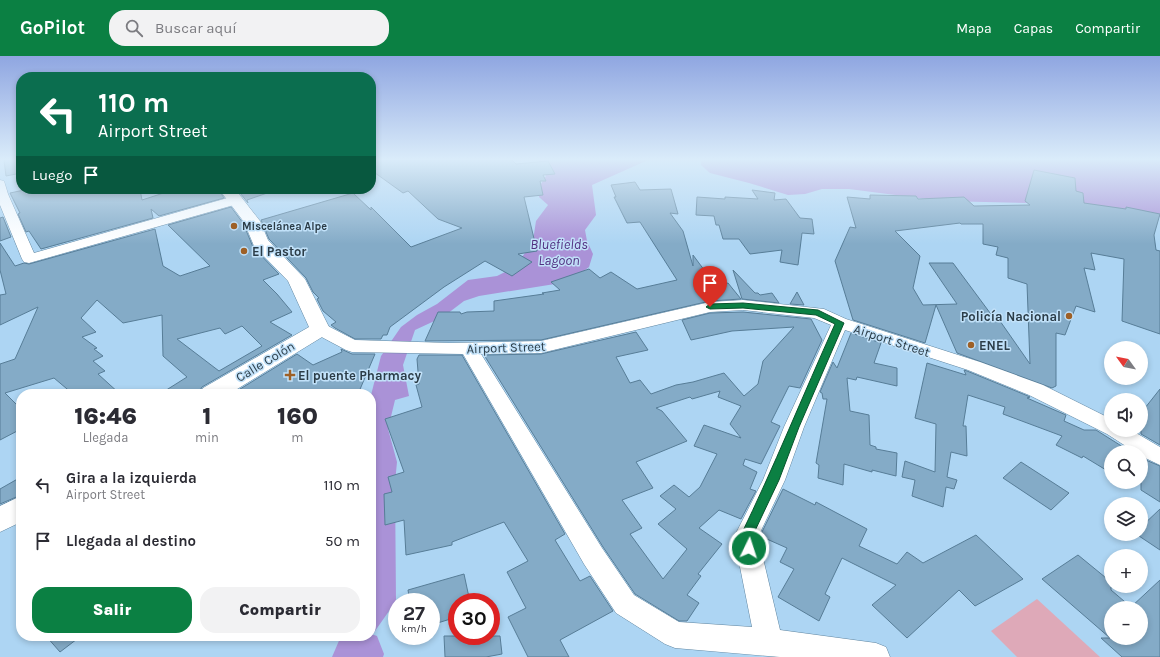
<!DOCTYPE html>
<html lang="es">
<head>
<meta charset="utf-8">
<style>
	:root { --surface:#fff; --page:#f2f2f3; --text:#2b2b33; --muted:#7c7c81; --accent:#0b8043 }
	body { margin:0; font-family:Karla,sans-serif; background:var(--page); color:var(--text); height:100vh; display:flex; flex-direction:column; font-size:15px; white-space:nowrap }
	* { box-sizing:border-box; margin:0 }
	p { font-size:13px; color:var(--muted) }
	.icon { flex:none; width:22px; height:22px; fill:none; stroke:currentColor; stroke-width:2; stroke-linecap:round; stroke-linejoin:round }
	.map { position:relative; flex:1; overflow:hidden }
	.sheet { position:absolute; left:16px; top:333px; width:360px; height:252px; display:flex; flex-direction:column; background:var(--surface); border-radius:16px; box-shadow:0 2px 6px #0003 }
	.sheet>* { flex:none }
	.top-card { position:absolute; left:16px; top:16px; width:360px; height:122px; border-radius:16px; box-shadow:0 2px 6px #0003; background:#0b6e4f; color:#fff; overflow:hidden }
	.needle { width:26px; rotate:303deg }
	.tools { position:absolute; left:1104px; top:285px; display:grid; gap:8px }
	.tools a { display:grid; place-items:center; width:44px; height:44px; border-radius:50%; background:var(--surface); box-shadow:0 2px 6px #0003; font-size:20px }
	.speed { position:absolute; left:388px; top:537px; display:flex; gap:8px; font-size:20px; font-weight:700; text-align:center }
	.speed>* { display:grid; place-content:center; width:52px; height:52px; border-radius:50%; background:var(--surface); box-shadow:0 2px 6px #0003; line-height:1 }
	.speed small { font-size:10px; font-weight:400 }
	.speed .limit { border:6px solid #d22; background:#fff; color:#111 }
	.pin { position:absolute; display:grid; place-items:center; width:34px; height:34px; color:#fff; margin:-41px -17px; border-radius:50% 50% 50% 0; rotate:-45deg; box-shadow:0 0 4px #0007 }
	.pin .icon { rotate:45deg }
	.me { position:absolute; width:44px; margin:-22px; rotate:4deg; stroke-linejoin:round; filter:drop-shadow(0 0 3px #0008) }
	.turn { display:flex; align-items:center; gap:14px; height:84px; padding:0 16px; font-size:18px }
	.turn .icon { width:52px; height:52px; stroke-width:2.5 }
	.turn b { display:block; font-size:28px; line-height:34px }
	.then { display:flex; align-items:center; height:38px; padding:0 16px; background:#0003; gap:8px; font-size:15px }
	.eta { display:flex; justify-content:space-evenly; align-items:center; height:68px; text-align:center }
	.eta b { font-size:24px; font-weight:800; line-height:28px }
	.button { display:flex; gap:8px; margin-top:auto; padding:8px 16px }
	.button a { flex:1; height:46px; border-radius:16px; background:var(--accent); color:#fff; font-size:16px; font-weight:800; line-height:46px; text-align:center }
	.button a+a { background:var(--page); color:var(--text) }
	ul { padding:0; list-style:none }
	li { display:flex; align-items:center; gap:12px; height:56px; padding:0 16px }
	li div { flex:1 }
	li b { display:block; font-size:15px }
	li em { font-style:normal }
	header { display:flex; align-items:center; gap:24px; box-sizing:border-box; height:56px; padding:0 20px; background:var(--accent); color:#fff }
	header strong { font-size:19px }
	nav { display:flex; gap:22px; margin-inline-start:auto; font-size:14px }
	.search { width:280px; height:36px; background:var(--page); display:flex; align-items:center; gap:10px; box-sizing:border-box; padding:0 14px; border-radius:16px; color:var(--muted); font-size:15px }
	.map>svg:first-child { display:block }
</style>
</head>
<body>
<header>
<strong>GoPilot</strong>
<div class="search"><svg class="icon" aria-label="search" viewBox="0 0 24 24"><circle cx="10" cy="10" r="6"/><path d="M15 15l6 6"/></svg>Buscar aquí</div>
<nav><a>Mapa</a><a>Capas</a><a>Compartir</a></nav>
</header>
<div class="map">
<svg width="1160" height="601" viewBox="0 0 1160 601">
	<rect width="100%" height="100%" fill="#add5f3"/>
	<path fill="#dea9b8" d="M1037 543 1100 601H1017L991 575Z"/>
	<path fill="#aa92d7" d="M538 104H648L592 129 596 159 585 174 587 185 593 198 589 211 576 221 561 227 479 240 464 245 443 261 415 274 403 309 409 340 395 344 388 373 397 406 395 427 396 545 359 598 360 580H371V339L381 300 401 271 417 259 437 248 468 224 497 220 515 211 527 194 534 178 536 165 548 149 539 141V131L546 120Z
		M701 104H1160V161L1078 148 942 145 849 133H822L805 138 788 139 749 127 710 117 701 109Z"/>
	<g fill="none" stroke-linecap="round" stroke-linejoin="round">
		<path fill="#aa92d7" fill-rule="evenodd" d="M371 578 377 580 384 598 383 601H332L341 580H371Z"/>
	</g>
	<path fill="#84abc7" stroke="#577d97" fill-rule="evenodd" d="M4 104H21V117L6 120Z
		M371 104H512L516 108 548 105 555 118 543 119 546 125H540L543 139 524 141 537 195 518 198 532 206 512 220 485 205 444 231 390 271 387 279H383L381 283H355L335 272 331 269 336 266 323 255 317 243 319 242 313 236 306 222 269 183 261 164 353 137 371 154V151L411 191 462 172 438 163 408 135 403 137 371 114Z
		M1034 114 1075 122 1076 135 1083 137 1084 147 1126 153V151L1160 158 1154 179 1156 194 1160 195V278L1122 265 1124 203 1091 197 1095 214 1084 212 1095 256 1076 250 1065 279 1056 277V330L1052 332 957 297 936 249 925 287 853 264 835 205 850 171 856 172 847 141 870 143V139L916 140 918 143 964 141 974 150 1030 149 1025 145ZM960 167 961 168H983V188L998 191 996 199 1008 202V222L1027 228 1030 308 1000 265H996L953 207H929L957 248 923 249 913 232 920 200 895 175Z
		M635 126 640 134 671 133 678 158 670 157 683 175 693 210V199L716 230 728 227 741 243 710 245 541 284 425 285 438 256H460L461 258 467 256 494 255V245L544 238 542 237 560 234 551 226 589 213 600 222 611 216 637 233 677 224 640 166 627 167 614 141H616L611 129Z
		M29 133H140L142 144 176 133H218L224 142 159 160 151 153 153 162 41 193 29 175 26 176 18 158 20 157 10 137Z
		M237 133H272L273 135 247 144 248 147Z
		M752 134 775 137 774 144 786 143 800 162 812 163 814 178 802 177 798 209 780 206 782 194 750 198 739 183H723L719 169H716L714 160 696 159 697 141 725 143V141L758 143Z
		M231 151 243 167 253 191 279 218 263 224 277 238 292 256 270 266 292 279 202 331 198 338H160L187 321 163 300 162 259 123 267 97 244 81 262 96 276 82 281 97 292 94 293 103 300 93 305 105 315 98 318 120 338H73L54 322 5 337 21 353V373L0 384V308L15 303 38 251 0 269V239L6 238 0 214V187L15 210 24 207 29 208 155 173 163 210 180 220 210 210 168 169ZM242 270 262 290 219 315 177 283 220 272 225 278Z
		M3 161 11 181 0 185V162Z
		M733 214 755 237H758L760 239 772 237 779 247 742 243Z
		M797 236 804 249 790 248Z
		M743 256 811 263 822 284 800 332 789 330 771 366 780 370 761 408 745 403 743 409 757 416 750 433 756 435 741 463 719 454 699 472 722 488 698 518 701 520 687 539 699 547 687 565H679L635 538 603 491 484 299 541 298 636 276 648 294 616 301 630 327 640 324 651 338 676 329 693 326 724 317 744 340 758 328 763 305 794 271 732 275 691 284 682 264 710 257ZM720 335 718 341 741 350 730 368 741 382 704 369 694 390 717 398 700 431 689 441 674 429 660 440 676 453 658 468 687 493 663 523 630 478 642 472 622 444 653 432 636 406 687 385 662 355 656 352 690 341 692 343Z
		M851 277 881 287 874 307 897 312V330L857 321 856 324 847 322 850 355 869 359 870 389 876 391V393L897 397 896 420 872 414V416L844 408 843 429 818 422 819 409 816 407 827 343H823L822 337 820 336 833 306 837 312Z
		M341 293 352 298H375L358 338H232L297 298 313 309 342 296Z
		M419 299H462L565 478 555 484 580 525 590 520 613 555 560 584 569 601H528L508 561 526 552 507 516 528 505 504 466 452 486V489L406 499 404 464 385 469 384 438 392 436 388 421 404 416 385 363 422 351 416 329 419 328 417 303Z
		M927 307 966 319 964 314 967 315 1028 340 1030 341 1027 342 1066 359 1064 365 1084 374H1096L1131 396H1111V417L1083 400 1082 402 1056 389 1062 380 1003 358 1005 351 968 339 963 370H966L967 400 951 396 947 421 957 424 954 433 946 431 943 451 912 440 915 424 902 421 905 405 935 416 936 368 915 362Z
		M1160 333V389L1141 378V357Z
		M1141 402 1160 410V446L1141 434Z
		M1021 406 1069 437 1051 454 1003 422Z
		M21 421V439L0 448V433Z
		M783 433 815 449 816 446 867 473 859 490 897 508 907 496 923 507 976 479 1023 523 975 550 959 534 907 582 872 549 896 529 842 502 825 538 830 541 819 565 778 541 794 513 780 506 787 492 760 480Z
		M1160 453V494L1136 478H1141V471Z
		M1078 499 1111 526V534L1131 551 1160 524V601H1122L1101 582H1110L1042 523ZM1111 552H1141V582H1111Z
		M464 518 470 546H457V561L431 569V546H410L408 534Z
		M46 580H81L60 596Z
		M444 580H500L502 598 486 601H445Z"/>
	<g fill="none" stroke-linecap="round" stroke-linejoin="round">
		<g stroke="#6086a1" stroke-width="1">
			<path id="street" d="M0 124 4 125 8 138 34 197 231 141H241L242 144 241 147 29 207 24 206 22 203 0 149Z
				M743 244 824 253 846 263 980 306 1043 329 1111 363V374H1131L1160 391V409L1141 400V396H1135L1107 378 1029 339 968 314 845 274 804 371 785 424 758 481 780 574 876 587 886 591 890 601H780L675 592 665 588 616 557 584 508 463 298 352 296 346 294 314 277 311 273 314 269 320 268 326 269 355 284 449 287 541 285 710 246ZM743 254 814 262 831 269 784 371 763 424 734 481 752 571 679 566 634 539 602 492 481 298 541 297 710 256Z"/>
		</g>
		<g stroke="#6086a1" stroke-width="1">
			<path id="secondary" d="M219 133H235L260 165 268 184 305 223 330 273 327 278 229 338H199L203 332 309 271 288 225 254 190 244 166Z
				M21 440V466L0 476V450Z"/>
		</g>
		<use href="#street" fill="#fff" fill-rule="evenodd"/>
		<use href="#secondary" fill="#fff" fill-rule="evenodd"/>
	</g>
	<linearGradient id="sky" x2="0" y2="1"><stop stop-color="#8fa6e1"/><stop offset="0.55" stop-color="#daecfa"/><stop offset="1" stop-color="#daecfa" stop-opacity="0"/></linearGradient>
	<rect width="1160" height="188" fill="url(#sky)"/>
	<path fill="#0b8043" stroke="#07532c" d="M743 247 818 254 844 267 799 371 779 424 752 481 755 492 753 496 749 497 745 496 740 481C774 411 803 339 835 268L816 259 743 252 710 253 706 251 710 248Z"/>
	<g fill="#9e6026" stroke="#c1e1f9" stroke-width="1.5">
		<circle cx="234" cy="170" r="4"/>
		<circle cx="244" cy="195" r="4"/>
		<circle cx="1069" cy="260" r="4"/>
		<circle cx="971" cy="289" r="4"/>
		<path d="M288 313h4v4h4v4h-4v4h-4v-4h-4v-4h4z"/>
	</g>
	<g text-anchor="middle" stroke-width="3" stroke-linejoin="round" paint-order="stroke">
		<g font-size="11" font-weight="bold" fill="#2b3c47" stroke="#c1e1f9" text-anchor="start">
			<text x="242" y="174">Miscelánea Alpe</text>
		</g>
		<g font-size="13" font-weight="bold" fill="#2b3c47" stroke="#c1e1f9" text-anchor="start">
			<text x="252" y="200">El Pastor</text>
			<text x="1061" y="265" text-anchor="end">Policía Nacional</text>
			<text x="979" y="294">ENEL</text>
			<text x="298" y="324">El puente Pharmacy</text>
		</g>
		<g font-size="13" fill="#2b3c47" stroke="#c1e1f9">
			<text transform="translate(892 284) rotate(18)" y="5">Airport Street</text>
			<text transform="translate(506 291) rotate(-2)" y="5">Airport Street</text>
			<text transform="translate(265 305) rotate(-31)" y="5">Calle Colón</text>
		</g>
		<g font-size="14" font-style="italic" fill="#523081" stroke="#c1e1f9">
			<text x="559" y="193">Bluefields<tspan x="559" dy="16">Lagoon</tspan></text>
		</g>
	</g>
</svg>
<div class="tools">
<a><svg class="needle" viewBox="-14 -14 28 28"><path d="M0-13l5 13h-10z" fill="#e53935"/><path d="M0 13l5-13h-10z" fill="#7c7c81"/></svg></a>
<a><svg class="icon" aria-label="sound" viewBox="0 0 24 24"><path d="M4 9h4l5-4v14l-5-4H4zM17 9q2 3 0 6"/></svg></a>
<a><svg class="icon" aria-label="search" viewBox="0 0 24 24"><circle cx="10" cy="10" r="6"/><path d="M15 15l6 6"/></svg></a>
<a><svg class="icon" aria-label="layers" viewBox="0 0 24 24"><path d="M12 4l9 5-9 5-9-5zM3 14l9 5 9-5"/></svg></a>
<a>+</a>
<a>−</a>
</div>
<div class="speed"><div>27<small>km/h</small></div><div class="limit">30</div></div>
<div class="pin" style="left:710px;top:251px;background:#d93025"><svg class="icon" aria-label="arrive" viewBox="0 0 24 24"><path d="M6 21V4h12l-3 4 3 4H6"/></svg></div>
<svg class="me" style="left:749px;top:492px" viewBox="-20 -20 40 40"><circle r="17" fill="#0b8043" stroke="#fff" stroke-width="3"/><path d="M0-11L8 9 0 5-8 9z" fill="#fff"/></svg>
<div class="top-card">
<div class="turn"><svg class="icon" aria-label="left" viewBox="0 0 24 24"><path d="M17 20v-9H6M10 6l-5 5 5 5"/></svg><div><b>110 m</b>Airport Street</div></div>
<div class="then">Luego<svg class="icon" aria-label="arrive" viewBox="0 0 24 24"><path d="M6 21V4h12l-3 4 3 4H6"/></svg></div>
</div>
<section class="sheet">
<div class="eta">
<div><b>16:46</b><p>Llegada</p></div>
<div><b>1</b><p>min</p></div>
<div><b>160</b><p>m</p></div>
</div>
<ul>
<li><svg class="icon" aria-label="left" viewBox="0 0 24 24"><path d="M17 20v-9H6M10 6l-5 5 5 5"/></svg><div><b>Gira a la izquierda</b><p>Airport Street</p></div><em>110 m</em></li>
<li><svg class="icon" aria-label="arrive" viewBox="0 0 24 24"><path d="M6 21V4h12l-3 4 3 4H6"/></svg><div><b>Llegada al destino</b></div><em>50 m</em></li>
</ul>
<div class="button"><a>Salir</a><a>Compartir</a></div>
</section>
</div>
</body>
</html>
